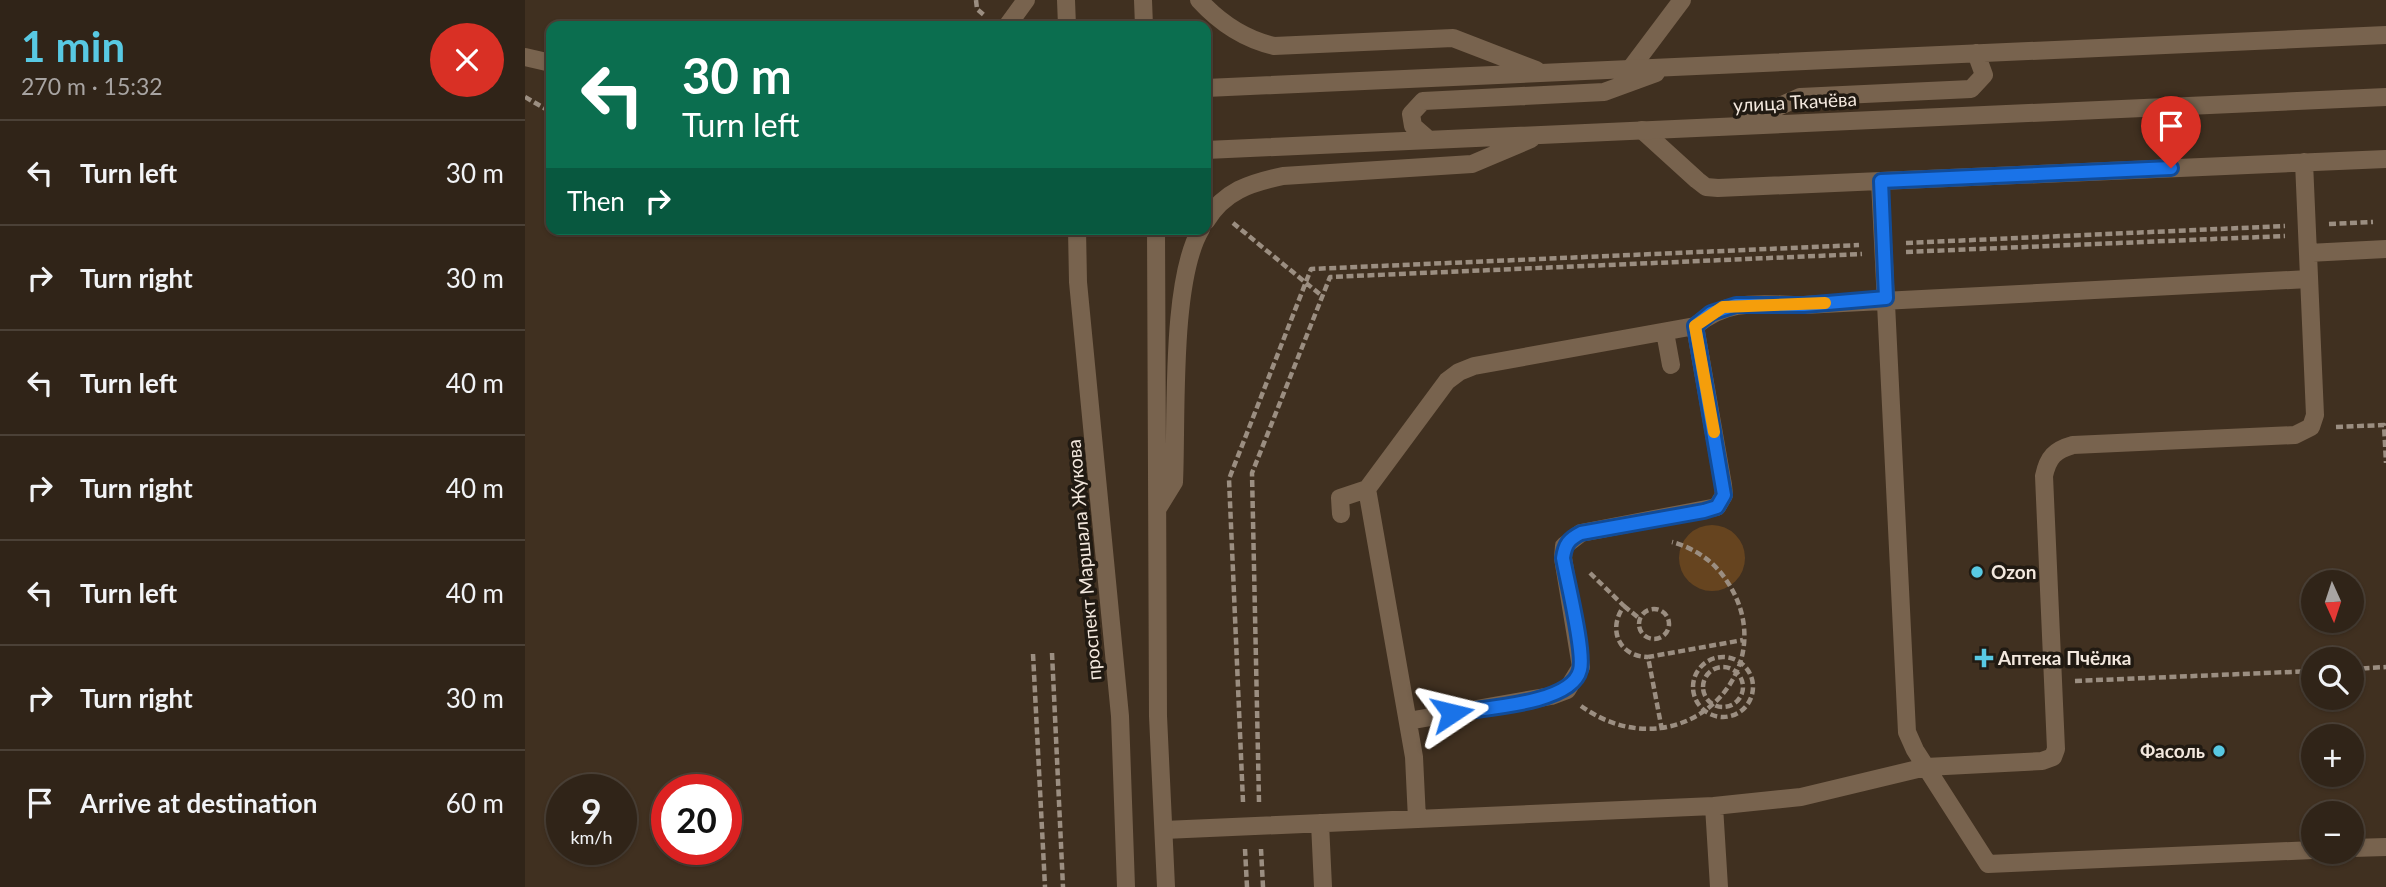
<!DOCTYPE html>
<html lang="en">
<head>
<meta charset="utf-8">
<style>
	:root { --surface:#302418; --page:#382c21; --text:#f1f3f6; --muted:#a8a4a2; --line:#4b4137; --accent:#58c9e3 }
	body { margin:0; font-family:Lato,sans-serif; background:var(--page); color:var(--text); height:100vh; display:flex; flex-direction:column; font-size:26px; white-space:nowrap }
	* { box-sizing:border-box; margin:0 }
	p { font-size:23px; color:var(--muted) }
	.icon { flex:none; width:38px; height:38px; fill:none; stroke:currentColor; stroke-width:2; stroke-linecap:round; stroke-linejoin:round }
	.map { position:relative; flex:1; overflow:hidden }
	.side { display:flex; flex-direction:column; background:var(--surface); width:525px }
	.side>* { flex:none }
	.banner { position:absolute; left:21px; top:21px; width:665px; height:214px; border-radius:14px; box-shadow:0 2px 5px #0004,0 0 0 2px var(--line); background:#0b6e4f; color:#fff; overflow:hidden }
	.needle { width:46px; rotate:177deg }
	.fabs { position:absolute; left:1776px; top:570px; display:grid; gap:14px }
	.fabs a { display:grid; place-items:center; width:63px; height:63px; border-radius:50%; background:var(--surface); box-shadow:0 2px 5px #0004,0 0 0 2px var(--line); font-size:35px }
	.speed { position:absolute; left:21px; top:774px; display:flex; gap:14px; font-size:35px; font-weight:700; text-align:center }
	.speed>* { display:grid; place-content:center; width:91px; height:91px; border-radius:50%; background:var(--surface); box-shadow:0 2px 5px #0004,0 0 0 2px var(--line); line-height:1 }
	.speed small { font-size:18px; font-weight:400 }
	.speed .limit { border:10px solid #d22; background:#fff; color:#111 }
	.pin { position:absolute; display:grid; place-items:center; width:60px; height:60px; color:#fff; margin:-72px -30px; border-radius:50% 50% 50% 0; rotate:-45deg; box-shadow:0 0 7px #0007 }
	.pin .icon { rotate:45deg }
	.me { position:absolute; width:77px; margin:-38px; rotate:80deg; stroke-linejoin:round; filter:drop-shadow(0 0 5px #0008) }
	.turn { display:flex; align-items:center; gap:24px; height:147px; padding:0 21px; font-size:32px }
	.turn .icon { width:91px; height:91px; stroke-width:2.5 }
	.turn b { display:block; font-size:49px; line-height:60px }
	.then { display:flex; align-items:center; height:66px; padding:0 21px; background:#0003; gap:14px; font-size:26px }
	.round { display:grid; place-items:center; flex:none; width:74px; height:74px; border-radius:37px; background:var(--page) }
	.head { display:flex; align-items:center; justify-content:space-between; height:119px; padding:0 21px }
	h1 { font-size:42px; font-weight:700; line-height:52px; color:var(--accent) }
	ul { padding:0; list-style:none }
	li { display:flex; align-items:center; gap:21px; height:105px; padding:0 21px; border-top:2px solid var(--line) }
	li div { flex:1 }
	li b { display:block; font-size:26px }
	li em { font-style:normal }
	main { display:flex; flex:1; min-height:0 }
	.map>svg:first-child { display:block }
</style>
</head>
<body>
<main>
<section class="side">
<div class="head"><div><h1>1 min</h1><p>270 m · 15:32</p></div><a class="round" style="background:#d93025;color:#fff"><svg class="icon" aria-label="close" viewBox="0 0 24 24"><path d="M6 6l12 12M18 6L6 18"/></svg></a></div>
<ul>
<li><svg class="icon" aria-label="left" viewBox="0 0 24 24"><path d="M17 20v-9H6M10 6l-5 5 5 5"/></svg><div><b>Turn left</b></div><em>30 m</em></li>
<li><svg class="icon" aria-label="right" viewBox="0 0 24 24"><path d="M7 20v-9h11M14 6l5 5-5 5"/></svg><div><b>Turn right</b></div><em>30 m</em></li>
<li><svg class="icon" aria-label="left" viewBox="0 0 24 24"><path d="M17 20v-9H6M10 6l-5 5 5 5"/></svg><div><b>Turn left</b></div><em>40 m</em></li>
<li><svg class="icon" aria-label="right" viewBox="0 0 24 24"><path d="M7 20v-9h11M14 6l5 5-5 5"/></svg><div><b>Turn right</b></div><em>40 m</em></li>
<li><svg class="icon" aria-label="left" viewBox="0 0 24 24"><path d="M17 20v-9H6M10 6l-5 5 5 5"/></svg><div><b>Turn left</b></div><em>40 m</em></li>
<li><svg class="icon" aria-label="right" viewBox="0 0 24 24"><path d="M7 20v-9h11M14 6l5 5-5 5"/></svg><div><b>Turn right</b></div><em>30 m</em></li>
<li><svg class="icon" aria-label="arrive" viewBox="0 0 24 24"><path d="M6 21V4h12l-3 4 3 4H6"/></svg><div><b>Arrive at destination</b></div><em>60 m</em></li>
</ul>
</section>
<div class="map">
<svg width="1861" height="887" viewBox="0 0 1861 887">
	<rect width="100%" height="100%" fill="#403020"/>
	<path fill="#66441f" d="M1154 558a33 33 0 1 1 66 0a33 33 0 1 1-66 0Z"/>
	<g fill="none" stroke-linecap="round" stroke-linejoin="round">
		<path stroke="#9b8e81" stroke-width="4.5" stroke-dasharray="7 3.5" stroke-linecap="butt" d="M451 0 452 9 460 16
			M0 97 26 112
			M708 223 797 296
			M1804 224 1848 222
			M1381 243 1760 226
			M1381 252 1760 236
			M1811 427 1859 425 1861 463
			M1065 573 1099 606C1082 629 1094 657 1123 657
			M1099 606 1115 619
			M1114 624a15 15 0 1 1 30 0a15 15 0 1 1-30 0Z
			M527 653 538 887
			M508 654 520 887
			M1168 687a30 30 0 1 1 60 0a30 30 0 1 1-60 0Z
			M1178 687a20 20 0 1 1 40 0a20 20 0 1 1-40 0Z
			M1827 669 1861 667
			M1550 681 1788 671
			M1056 706C1157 778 1269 665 1196 573 1184 558 1166 547 1147 542
			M1137 730 1123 657 1218 640
			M718 802 704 479 786 269 1334 245
			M734 802 727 473 805 277 1337 254
			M720 849 722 887
			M736 849 738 887"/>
		<path stroke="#78634e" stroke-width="18" d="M0 57 26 63
			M1106 68 1157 0
			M1117 130 1172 180 1181 187 1193 188 1861 159
			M1355 181 1382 732 1390 750 1463 864 1788 850
			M1783 253 1861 249
			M1140 332 1146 365
			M816 514 815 498 842 489
			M883 721 1026 696 1042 690 1056 667 1038 558 1039 546 1056 533 1192 507 1199 495 1198 485 1170 326
			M1189 806 1276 797 1401 767 1517 761 1528 757 1531 749 1519 476C1523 457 1530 450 1548 445L1770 435 1786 427 1790 415 1779 162
			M892 819 889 757 842 489 922 381 934 372 949 366 1170 326C1205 297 1236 305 1279 305L1784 279
			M795 823 798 887
			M639 830 1189 806 1194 887
			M1827 848 1861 847"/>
		<path stroke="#78634e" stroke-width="18" d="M541 0 542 26
			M618 0 619 26
			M674 0C695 23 719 39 749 46L928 38 1011 70
			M482 26 501 0
			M681 88 1861 35
			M1221 121 1275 97 1446 89 1459 75 1451 53
			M904 140 888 126 886 114 898 101 1079 92 1131 73
			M681 150 1861 97
			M681 221C699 191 725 183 758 176L947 164 1006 139
			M552 229 553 282 595 716 601 887
			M631 229 633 716 641 887
			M633 508 649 482C652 419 645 281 676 229"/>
	</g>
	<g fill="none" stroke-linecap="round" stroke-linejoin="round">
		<g stroke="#114b97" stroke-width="18">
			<path id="route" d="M927 713C958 708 1047 704 1055 670 1060 652 1042 581 1038 558 1040 544 1044 539 1056 533L1179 511 1192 507 1199 495 1170 326 1186 313 1211 305H1279L1361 298 1356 181 1646 168"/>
		</g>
		<use href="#route" stroke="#1a73e8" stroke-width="12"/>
		<path stroke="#f59e0b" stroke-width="12" d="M1189 432 1170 326 1198 307 1300 303"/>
	</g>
	<g fill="#58c9e3" stroke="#211a12" stroke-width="2.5">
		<circle cx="1452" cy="572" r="7"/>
		<path d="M1455.5 647.5h7v7h7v7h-7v7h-7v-7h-7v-7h7z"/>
		<circle cx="1694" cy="751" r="7"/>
	</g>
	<g text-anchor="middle" stroke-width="7" stroke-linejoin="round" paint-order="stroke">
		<g font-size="19" fill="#f3e8de" stroke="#211a12">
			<text transform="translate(1270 102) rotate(-3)" y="7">улица Ткачёва</text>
			<text transform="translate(559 560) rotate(-95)" y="7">проспект Маршала Жукова</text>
		</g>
		<g font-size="19" font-weight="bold" fill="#f3e8de" stroke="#211a12" text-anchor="start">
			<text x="1466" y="579">Ozon</text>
			<text x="1473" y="665">Аптека Пчёлка</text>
			<text x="1680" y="758" text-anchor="end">Фасоль</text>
		</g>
	</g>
</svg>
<div class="fabs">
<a><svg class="needle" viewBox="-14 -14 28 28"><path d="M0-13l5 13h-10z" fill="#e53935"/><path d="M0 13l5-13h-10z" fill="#a8a4a2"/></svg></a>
<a><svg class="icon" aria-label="search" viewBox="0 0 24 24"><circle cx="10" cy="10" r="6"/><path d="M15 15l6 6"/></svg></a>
<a>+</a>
<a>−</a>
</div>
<div class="speed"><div>9<small>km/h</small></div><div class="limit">20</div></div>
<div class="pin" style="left:1646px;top:168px;background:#d93025"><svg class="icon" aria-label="arrive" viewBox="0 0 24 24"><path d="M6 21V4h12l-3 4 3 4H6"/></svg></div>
<svg class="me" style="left:927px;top:713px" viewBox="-20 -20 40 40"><path d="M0-17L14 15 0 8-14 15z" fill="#1a73e8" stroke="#fff" stroke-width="4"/></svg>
<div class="banner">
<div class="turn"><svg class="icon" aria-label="left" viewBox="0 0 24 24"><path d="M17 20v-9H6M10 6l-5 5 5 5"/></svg><div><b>30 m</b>Turn left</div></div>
<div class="then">Then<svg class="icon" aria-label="right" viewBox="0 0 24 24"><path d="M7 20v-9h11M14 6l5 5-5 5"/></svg></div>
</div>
</div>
</main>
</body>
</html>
